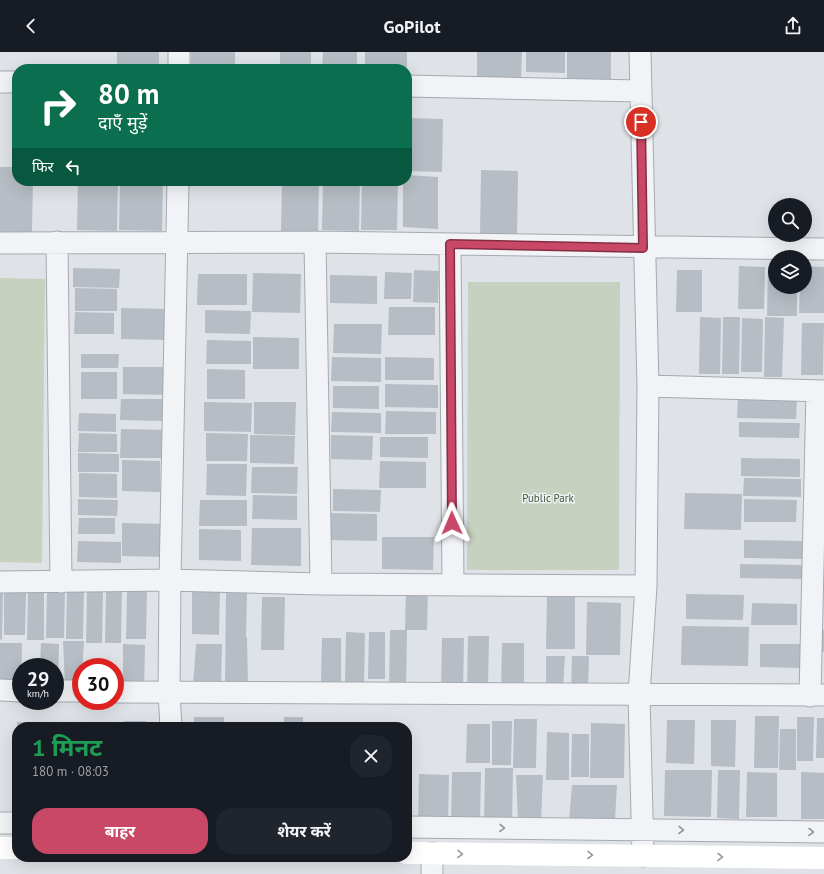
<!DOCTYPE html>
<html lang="hi">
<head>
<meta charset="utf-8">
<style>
	:root { --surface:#171b24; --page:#20242c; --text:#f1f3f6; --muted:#9ea1a6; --accent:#c94767 }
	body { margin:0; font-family:"PT Sans","Noto Sans Devanagari",sans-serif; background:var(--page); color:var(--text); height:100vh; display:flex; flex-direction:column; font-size:15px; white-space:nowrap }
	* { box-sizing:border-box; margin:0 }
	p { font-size:13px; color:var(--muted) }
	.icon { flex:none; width:22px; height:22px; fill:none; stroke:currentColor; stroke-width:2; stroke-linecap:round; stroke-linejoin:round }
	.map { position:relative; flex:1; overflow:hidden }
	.panel { position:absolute; left:12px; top:670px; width:400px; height:140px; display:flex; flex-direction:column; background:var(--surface); border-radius:16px; box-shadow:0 4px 16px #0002 }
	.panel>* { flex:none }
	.banner { position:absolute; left:12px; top:12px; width:400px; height:122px; border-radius:16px; box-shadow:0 4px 16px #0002; background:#0b6e4f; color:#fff; overflow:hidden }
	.tools { position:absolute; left:768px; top:146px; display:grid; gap:8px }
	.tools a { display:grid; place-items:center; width:44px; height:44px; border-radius:50%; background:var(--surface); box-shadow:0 4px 16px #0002; font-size:20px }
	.speed { position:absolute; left:12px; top:606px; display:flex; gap:8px; font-size:20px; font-weight:700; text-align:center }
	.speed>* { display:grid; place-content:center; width:52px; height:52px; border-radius:50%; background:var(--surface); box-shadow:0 4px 16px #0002; line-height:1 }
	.speed small { font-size:10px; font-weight:400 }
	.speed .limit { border:6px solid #d22; background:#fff; color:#111 }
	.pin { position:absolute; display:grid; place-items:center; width:34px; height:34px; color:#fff; margin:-17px; border:2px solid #fff; border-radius:50%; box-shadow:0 1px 4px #0007 }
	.me { position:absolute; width:44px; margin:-22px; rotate:359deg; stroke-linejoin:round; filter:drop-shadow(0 0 3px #0008) }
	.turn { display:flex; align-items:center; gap:14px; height:84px; padding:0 20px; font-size:18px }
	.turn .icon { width:52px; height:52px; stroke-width:2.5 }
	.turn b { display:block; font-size:28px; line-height:34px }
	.then { display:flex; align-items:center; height:38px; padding:0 20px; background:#0003; gap:8px; font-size:15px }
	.round { display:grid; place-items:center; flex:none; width:42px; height:42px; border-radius:16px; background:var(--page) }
	.overview { display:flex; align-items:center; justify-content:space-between; height:68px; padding:0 20px }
	h1 { font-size:24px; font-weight:700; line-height:30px; color:#1e9e55 }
	.cta { display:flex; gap:8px; margin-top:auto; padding:8px 20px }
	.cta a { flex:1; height:46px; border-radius:16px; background:var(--accent); color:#fff; font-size:16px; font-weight:700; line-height:46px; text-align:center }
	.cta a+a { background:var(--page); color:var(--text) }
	header { display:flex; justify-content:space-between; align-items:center; height:52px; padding:0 20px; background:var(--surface); font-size:18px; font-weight:700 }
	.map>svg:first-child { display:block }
</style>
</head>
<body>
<header><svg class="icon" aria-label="back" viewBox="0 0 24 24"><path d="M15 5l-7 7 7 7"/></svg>GoPilot<svg class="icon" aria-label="share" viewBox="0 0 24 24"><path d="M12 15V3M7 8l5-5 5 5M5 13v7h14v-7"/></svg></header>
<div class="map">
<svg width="824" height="822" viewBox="0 0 824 822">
	<rect width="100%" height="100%" fill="#dfe3e7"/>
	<path fill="#c6d1c0" d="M0 226 45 227 42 511 0 510Z
		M468 230H620L619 518H467Z"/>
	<path fill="#b6bdc4" d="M117 0H159V17H117Z
		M191 0H235V17H191Z
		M280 0H311V17H280Z
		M323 0H357V17H322Z
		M365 0H407V17H365Z
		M477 0H522L521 25H477Z
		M526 0H565V21L526 20Z
		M567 0H611V29H567Z
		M407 66 443 67 442 120 407 119Z
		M0 115H17V129H33L32 180H0Z
		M481 118 518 119 517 184 480 183Z
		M407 123 438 125V177L403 175V129H407Z
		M78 129H118L117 179 77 178Z
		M120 129H163L162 179 119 178Z
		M282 129H319L318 182 281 181Z
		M323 129H360L359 179 322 178Z
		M362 129H398L397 178H361Z
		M739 214 765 215 764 257H738Z
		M768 214H775V235H797V264H767Z
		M805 214 824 215V261H799L800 235H805Z
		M73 216 120 217 119 236 73 235Z
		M414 218 439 219 438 251 413 250Z
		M677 218H702V260H676Z
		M385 220 412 221 411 247H384Z
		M253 221 301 222 300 261 252 260Z
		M198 222H247V253H197Z
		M330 223 377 224V252L330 251Z
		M75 236 117 237V259H75Z
		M389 255H435V283H388Z
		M121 256 168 257 167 288 121 287Z
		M205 258 251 259 250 282 205 281Z
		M75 260 114 261V282H74Z
		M700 265 721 266 720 322H699Z
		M723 265H740L739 322H722Z
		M765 265 784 266 782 325H764Z
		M742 266 763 267 762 320H741Z
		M802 271H824L823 323H801Z
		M334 272H382L381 302 333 301Z
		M253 285 299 286V317H253Z
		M207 288 251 289V312H206Z
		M81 302H119L118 316H81Z
		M332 305 381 306V330L331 329Z
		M385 305 434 306V328H385Z
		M123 315H167L166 343 123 342Z
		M207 317 245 318V347H207Z
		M81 320H117V347H81Z
		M385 332 438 333V356L385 355Z
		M333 334H379V357L333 356Z
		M738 346 797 347 796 367 737 366Z
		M121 347H166L165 369 120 368Z
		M204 350 252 351 251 380 204 379Z
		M254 350H296L295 383 254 382Z
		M386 359 436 360V382H385Z
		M332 360 381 361V381L331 380Z
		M79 361 116 362V380L78 379Z
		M739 370 800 371 799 386 739 385Z
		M121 377 169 378V406H120Z
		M79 381 117 382V400H78Z
		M206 381 248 382 247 409H206Z
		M250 383 295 384 294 412 250 411Z
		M331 383 373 384 372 408 331 407Z
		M380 385H428V406L380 405Z
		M78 401 119 402V420H78Z
		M741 406 800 407V425L741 424Z
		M122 408 160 409V440L122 439Z
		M380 409 426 410V436H379Z
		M207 412H247L246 444 206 443Z
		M252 415H298L297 442 251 441Z
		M79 421 117 422V446L79 445Z
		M744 426 801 427V445L743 444Z
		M333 437 381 438 380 460 333 459Z
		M685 441 742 442 741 478 684 477Z
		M253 443 297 444V468L252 467Z
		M78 447 118 448 117 464 78 463Z
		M744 447 797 448 796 470H744Z
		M200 448H247V474H199Z
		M328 461 377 462V489L327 488Z
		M79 466H115V482H78Z
		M122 471 166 472V505L122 504Z
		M252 476H301V514L251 513Z
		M199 477 241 478V509L199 508Z
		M382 485H434L433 518 382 517Z
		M744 488 802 489V507L744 506Z
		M78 489 121 490V511L77 510Z
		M740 512 803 513 802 527 740 526Z
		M406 536H428L427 578H407L406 636H389L390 578H405Z
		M47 537H65L64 586H46Z
		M67 537H84L83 587H66Z
		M87 537H103L102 591H86Z
		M127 539H147L146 587H126Z
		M192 539H220L219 583 192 582Z
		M226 539 247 540 246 585H247L248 635H225Z
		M0 540 3 541 2 588 0 587Z
		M106 540H122L121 591H105Z
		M4 541H26L25 583H4Z
		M28 541H44V588H27Z
		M686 542 744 543 743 568 686 567Z
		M262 545H285L284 598H261Z
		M547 545H575V597H546Z
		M587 550 621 551 620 603H586Z
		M752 551 797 552V573H751Z
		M682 574 749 575 748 614 681 613Z
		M821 578H824V600H821Z
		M346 580 365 581 364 633H345Z
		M369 580H385V627H368Z
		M468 584H489L488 636 467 635Z
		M322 586H341V631H321Z
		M442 586H464L463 639 441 638Z
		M63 589H84L81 634 65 633Z
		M0 591H22L21 638H0Z
		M41 591 59 592 58 639H55V615H40Z
		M502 591H524V639H501Z
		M123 592 145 593 144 638H123Z
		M196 592H222L221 637 193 634Z
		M760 592H800V616L760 615Z
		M546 604H565L563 636 546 635Z
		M572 604H589L588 638H571Z
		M755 664H779L778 716H754Z
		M194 665H224V675H194Z
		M284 665H303V675H261V670H284Z
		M797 665H814L813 709H797Z
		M817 666H824V706H816Z
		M514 667H537L536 716H513Z
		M667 668H695L694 712 666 711Z
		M711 668H736L735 715 711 714Z
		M124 669H146V675H124Z
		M492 669H512L511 713H492Z
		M17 670H45V675H17Z
		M102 670H119V675H102Z
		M591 671 625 672 624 726H590Z
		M239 672 260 673V675H238Z
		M467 672H490V711H466Z
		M308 674H321V675H308Z
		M780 677H796V718H779Z
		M547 680 569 681V728H546Z
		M572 682H589V725H571Z
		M485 716H513L512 772 484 771Z
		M665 718H712L711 765 664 764Z
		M718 718H740L739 767 717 766Z
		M452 720H481L480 772H451Z
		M747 720 777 721V765H746Z
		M801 720 824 721V767H801Z
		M419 722 449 723 448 772 418 771Z
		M516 723H543L541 769H518Z
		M572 733H617L615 768 569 769Z"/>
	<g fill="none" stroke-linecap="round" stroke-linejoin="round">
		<g stroke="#a4aab1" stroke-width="23">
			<path id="minor" d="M179 0V17
				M640 0 648 334 646 534 639 643 643 804
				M0 30H17
				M407 34 640 39
				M57 190 61 530
				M315 190 321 532
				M0 191 315 190 824 197
				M450 192 453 533
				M648 334 824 339
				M0 530 170 528 321 532 646 534
				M0 638 21 639
				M55 639H81
				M115 640 824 643
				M810 644 817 339
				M171 675 169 641 170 528 178 129
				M0 771H17
				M407 775 824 780
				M432 801V822"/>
		</g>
		<use href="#minor" stroke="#f1f3f6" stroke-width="21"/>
		<path stroke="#fff" stroke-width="22" d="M0 796H17
			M407 801 824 806"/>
	</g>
	<defs><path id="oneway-chevron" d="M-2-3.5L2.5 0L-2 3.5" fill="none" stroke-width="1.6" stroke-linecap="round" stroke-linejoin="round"/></defs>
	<g stroke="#8c929a">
		<use href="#oneway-chevron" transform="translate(502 776) rotate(1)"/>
		<use href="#oneway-chevron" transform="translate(681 778) rotate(1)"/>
		<use href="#oneway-chevron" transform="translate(811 780) rotate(1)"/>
	</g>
	<g stroke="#94989e">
		<use href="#oneway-chevron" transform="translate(460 802) rotate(1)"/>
		<use href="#oneway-chevron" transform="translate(590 803) rotate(1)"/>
		<use href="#oneway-chevron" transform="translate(720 805) rotate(1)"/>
	</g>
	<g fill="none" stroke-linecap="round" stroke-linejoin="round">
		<g stroke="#832e43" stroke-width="10">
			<path id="route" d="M452 471 450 192 643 196 641 70"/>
		</g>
		<use href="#route" stroke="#c94767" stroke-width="7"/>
	</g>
	<g text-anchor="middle" stroke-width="3" stroke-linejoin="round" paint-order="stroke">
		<g font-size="11" fill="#405936" stroke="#eef2f5">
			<text x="548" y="450">Public Park</text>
		</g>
	</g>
</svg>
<div class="tools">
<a><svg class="icon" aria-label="search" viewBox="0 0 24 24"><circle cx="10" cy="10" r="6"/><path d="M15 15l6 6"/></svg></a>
<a><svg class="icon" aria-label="layers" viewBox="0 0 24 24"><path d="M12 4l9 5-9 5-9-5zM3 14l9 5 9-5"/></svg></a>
</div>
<div class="speed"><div>29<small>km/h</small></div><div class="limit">30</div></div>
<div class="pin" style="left:641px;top:70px;background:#d93025"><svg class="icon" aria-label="arrive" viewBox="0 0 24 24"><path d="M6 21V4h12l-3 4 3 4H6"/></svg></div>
<svg class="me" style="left:452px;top:471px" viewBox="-20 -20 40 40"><path d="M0-17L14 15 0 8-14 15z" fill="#c94767" stroke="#fff" stroke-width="4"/></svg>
<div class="banner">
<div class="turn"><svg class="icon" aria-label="right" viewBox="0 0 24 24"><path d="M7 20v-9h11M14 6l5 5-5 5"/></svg><div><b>80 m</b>दाएँ मुड़ें</div></div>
<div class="then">फिर<svg class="icon" aria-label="left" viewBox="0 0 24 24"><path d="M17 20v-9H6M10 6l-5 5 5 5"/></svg></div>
</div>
<section class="panel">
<div class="overview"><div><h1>1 मिनट</h1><p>180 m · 08:03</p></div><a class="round"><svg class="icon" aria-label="close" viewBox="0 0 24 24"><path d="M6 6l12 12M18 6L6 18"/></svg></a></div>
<div class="cta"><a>बाहर</a><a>शेयर करें</a></div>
</section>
</div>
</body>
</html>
